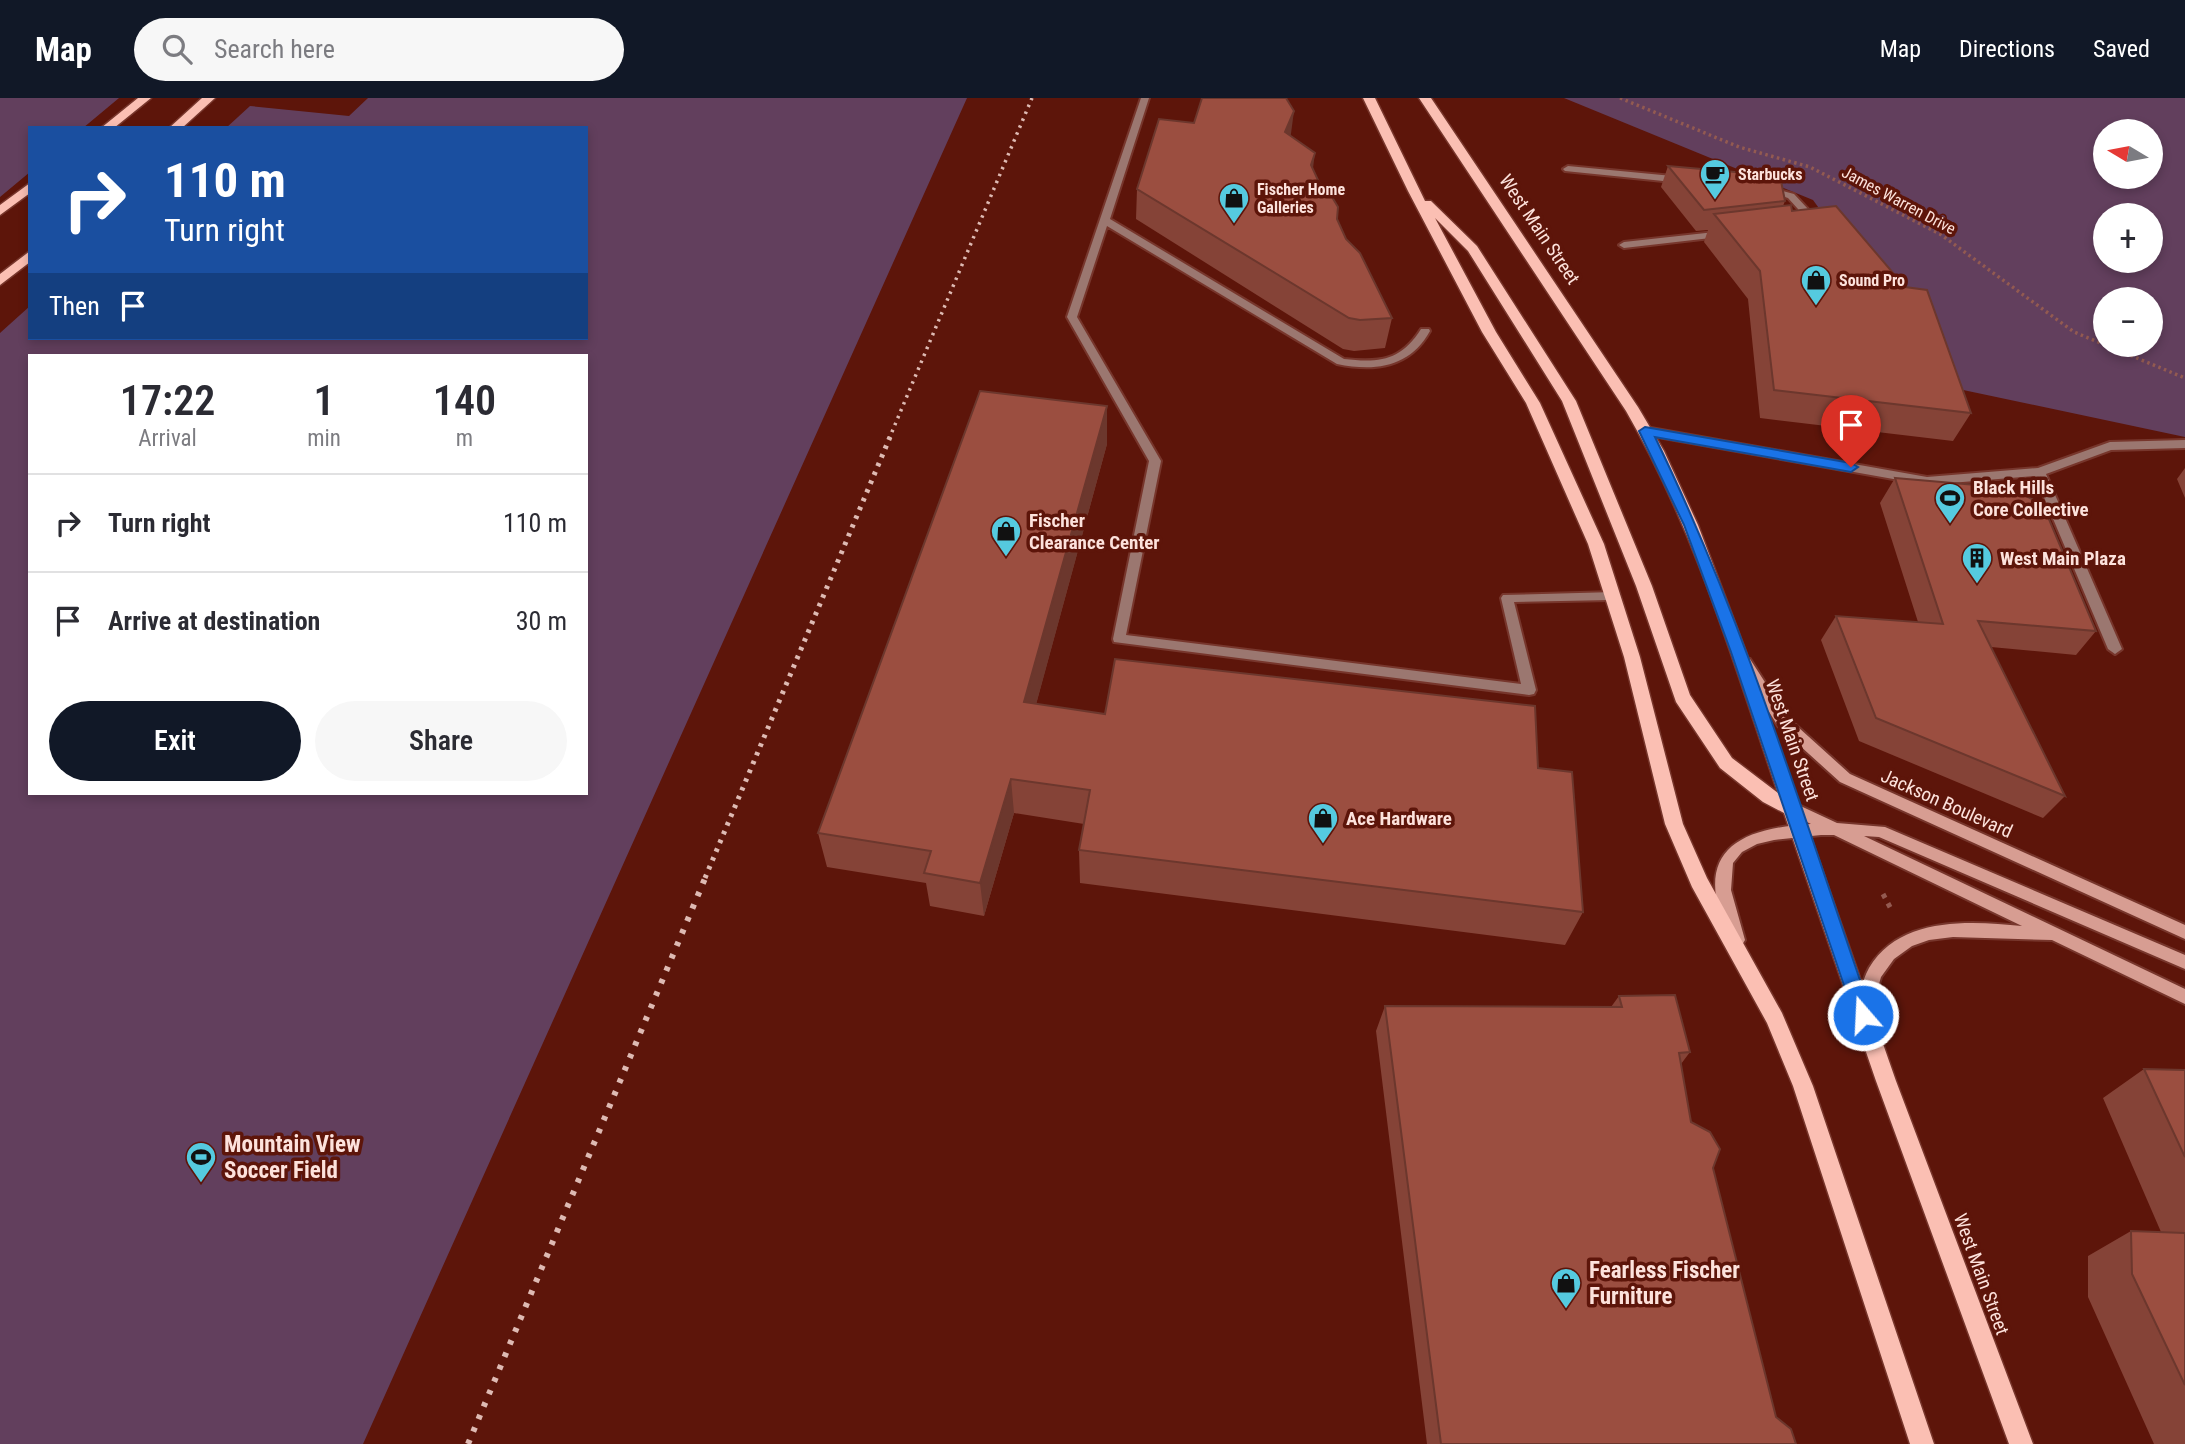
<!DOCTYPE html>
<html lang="en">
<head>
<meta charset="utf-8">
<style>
	:root { --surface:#fff; --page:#f7f7f7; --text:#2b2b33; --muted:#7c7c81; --line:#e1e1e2; --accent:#111827 }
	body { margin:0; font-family:"Roboto Condensed",sans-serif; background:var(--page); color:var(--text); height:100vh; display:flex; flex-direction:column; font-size:26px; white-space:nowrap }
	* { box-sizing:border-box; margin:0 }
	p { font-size:23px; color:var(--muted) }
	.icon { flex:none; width:38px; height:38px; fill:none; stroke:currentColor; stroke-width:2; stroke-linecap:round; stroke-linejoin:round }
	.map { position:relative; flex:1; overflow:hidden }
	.drawer { position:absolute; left:28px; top:256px; width:560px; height:441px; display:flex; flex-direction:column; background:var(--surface); border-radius:0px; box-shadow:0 4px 10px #0003 }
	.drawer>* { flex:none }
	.hud { position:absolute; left:28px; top:28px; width:560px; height:214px; border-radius:0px; box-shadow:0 4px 10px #0003; background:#1a4fa0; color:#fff; overflow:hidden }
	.needle { width:46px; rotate:280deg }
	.buttons { position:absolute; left:2093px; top:21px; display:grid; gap:14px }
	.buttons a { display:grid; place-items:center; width:70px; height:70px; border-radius:50%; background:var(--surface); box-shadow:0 4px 10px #0003; font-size:35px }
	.pin { position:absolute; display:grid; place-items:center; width:60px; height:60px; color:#fff; margin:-72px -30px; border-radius:50% 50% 50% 0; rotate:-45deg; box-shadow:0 0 7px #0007 }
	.pin .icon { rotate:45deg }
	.me { position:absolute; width:77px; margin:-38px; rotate:341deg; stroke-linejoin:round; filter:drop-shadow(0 0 5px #0008) }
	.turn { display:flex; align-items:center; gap:24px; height:147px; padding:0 21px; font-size:32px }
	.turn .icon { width:91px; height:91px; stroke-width:2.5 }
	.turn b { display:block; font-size:49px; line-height:60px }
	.then { display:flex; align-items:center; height:66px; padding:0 21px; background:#0003; gap:14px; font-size:26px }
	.eta { display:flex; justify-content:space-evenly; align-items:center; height:119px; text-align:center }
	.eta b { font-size:42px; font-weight:600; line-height:49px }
	.action { display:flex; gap:14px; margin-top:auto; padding:14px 21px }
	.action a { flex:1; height:80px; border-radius:42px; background:var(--accent); color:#fff; font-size:28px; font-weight:600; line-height:80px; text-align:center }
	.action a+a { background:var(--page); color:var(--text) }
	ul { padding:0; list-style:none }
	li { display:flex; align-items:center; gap:21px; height:98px; padding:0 21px; border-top:2px solid var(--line) }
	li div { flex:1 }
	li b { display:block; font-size:26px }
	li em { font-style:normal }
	header { display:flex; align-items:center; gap:42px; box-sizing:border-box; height:98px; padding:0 35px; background:var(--accent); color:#fff }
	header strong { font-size:33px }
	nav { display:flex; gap:38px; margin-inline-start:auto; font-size:24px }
	.search { width:490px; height:63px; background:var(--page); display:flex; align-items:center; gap:18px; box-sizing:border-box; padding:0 24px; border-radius:38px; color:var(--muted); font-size:26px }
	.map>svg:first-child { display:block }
</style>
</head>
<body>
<header>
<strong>Map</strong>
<div class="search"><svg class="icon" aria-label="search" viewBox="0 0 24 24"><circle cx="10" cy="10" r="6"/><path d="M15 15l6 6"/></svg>Search here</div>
<nav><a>Map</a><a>Directions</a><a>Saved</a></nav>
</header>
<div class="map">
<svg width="2185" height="1346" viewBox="0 0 2185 1346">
	<rect width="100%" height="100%" fill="#5d150a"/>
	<path fill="#623f5d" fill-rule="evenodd" d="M0 0H119L83 30H30V74L0 99Z
		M368 0H967L363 1346H0V235L30 208V240H586V30H226L250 8 349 18ZM30 257H586V695H30Z
		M1564 0H2185V339L1949 289 1813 102ZM2105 33H2151V79H2105ZM2105 117H2151V163H2105ZM2105 201H2151V247H2105Z"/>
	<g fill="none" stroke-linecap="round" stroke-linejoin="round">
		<g stroke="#77362c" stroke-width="4">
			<path id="service" d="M1141 0H1149L1110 121 1344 261C1379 265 1401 263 1421 231H1429L1430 233C1410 269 1376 274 1337 266L1107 128 1077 219 1161 363 1126 537 1521 586 1501 500 1503 497 1615 494 1617 497 1615 500 1611 502 1514 504 1536 592 1534 596 1529 597 1114 544 1113 541 1149 363 1067 219Z
				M1568 68 1683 79 1688 82 1683 85 1565 73 1563 71Z
				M1763 88 1794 96 1808 111 1804 126 1793 128 1791 126 1796 122 1798 111 1788 100 1763 92Z
				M1724 133 1729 136 1728 138 1624 150 1619 147 1624 144Z
				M1645 329 1927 379 2038 370 2110 344 2185 342V350L2111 352 2046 376 2122 551 2115 556 2108 551 2035 378 1927 387 1641 336V330Z"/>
		</g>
		<g stroke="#77362c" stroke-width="4">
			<path id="secondary" d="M1745 560 1750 561 1788 620 1850 676 2185 827V841L1840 684 1778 628 1738 565Z
				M1792 704 1837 725 1885 729 2185 857V871L1879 739 1864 738 2185 891V906L2052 842 1953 839 1929 842 1912 848 1894 861 1881 879 1869 922 1863 924 1857 922 1855 917C1859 902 1861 884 1869 870 1900 818 1970 823 2022 828L1834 737H1821L1774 742 1757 746 1742 754 1733 765 1731 792 1745 842 1742 847 1737 849 1732 847C1692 762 1725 731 1811 726L1787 714 1785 710 1787 706Z"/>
		</g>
		<g stroke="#77362c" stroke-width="3">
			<path id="primary" d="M138 0H151L114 30H101Z
				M202 0H215L182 30H169Z
				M1363 0H1375L1425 103H1431L1477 148 1576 303 1652 488 1690 597 1732 660 1778 695C1734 566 1695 431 1626 313L1419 0H1431L1638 309 1664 353 1698 427 1746 554 1896 983 2033 1346H2009L1876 983 1784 715 1763 704 1720 670 1676 604 1636 488 1562 303 1468 153 1435 120 1496 234 1540 305 1604 446 1640 559 1683 726 1707 780 1782 915 1813 988 1934 1346H1910L1793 988 1767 925 1692 789 1665 726 1624 559 1588 446 1526 305 1482 234 1408 93Z
				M30 85V95L0 117V107Z
				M30 153V164L0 187V176Z"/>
		</g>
		<path stroke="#935a51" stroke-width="3.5" stroke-dasharray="2.5 3.5" stroke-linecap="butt" d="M1620 0 1739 49 1810 69 1940 136 2074 234 2185 280"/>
		<path stroke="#935a51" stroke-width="5" stroke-dasharray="4.5 6" stroke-linecap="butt" d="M1883 796 1891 811"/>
		<use href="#service" fill="#9b7770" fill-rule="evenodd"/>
		<use href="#secondary" fill="#d79d92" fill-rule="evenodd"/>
		<use href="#primary" fill="#fbbfb3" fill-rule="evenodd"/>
		<path stroke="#debab3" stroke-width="3.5" stroke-dasharray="2.5 5" stroke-linecap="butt" d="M889 341 1032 0"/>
		<path stroke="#debab3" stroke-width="5" stroke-dasharray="3.5 6" stroke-linecap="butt" d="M705 780 890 339"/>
		<path stroke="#debab3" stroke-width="6" stroke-dasharray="4.5 9" stroke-linecap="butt" d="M468 1346 706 778"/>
	</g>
	<path fill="#854337" d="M1291 38 1313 71 1346 141 1392 220 1385 250 1354 253 1343 251 1136 121 1137 91Z
		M1668 68 1785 103 1783 108 1792 113 1971 315 1953 343 1760 320 1748 201 1704 144 1708 132 1696 133 1661 89Z
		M1107 308V346L1036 606 1105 616 1538 670 1583 814 1565 847 1080 785 1079 752 1084 726 1014 715 984 818 930 808 926 785 827 769 818 735Z
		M2185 370V400L2177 381Z
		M1895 380 2096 533 2076 557 1991 549 2065 698 2043 720 1859 643 1821 542 1836 518 1918 524 1880 405Z
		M1619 898 1690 954 1681 966 1691 1024 1713 1070 1776 1319 1796 1346H1427L1376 933 1385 908 1611 909Z
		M2144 971 2185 972V1346H2154L2088 1199V1158L2131 1133 2161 1134 2103 1000Z"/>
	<path fill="#6c372d" d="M1294 13 1290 43 1285 34Z
		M1315 55 1311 85V67Z
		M1107 308V346L1027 640 1024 604Z
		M1011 681 1014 715 984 818 980 785Z"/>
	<path fill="#9b4e40" stroke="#6c372d" stroke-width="2" d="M1202 0H1286L1294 13 1285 34 1315 55 1311 67 1323 93 1332 99 1338 109 1337 121 1346 141 1360 155 1392 220 1360 222 1349 220 1137 91 1159 21 1194 25Z
		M1668 68 1780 78 1785 103 1704 112Z
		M1791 107 1792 113 1836 108 1905 189 1927 192 1971 315 1774 292 1760 173 1714 116Z
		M980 293 1107 308 1024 604 1105 616 1115 561 1535 608 1538 670 1572 674 1583 814 1079 752 1090 692 1011 681 980 785 924 775 931 753 818 735Z
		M1895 380 2011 390 2043 407 2096 533 1978 523 2065 698 1876 620 1836 518 1943 526Z
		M1675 897 1690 954 1679 955 1691 1024 1710 1034 1720 1051 1713 1070 1776 1319 1791 1331 1796 1346H1441L1385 908 1622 909 1619 898Z
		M2144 971 2185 972V1059Z
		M2131 1133 2185 1135V1287L2132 1176Z"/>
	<path fill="#1a73e8" stroke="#114b97" stroke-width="2" d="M1645 329 1851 365 1858 369 1851 374 1655 339C1745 524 1805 723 1872 917L1869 923 1863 925 1856 923 1854 917 1731 554 1684 427 1639 333Z"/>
	<defs>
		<g id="cafe-pin" transform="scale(1.575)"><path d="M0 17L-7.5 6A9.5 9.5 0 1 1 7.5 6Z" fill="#55cadf" stroke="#5d150a"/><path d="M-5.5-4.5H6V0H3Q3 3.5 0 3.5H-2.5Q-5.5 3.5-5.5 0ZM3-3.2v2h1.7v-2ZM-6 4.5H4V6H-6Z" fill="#111"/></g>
		<g id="shop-pin" transform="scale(1.575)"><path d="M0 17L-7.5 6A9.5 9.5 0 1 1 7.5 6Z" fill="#55cadf" stroke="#5d150a"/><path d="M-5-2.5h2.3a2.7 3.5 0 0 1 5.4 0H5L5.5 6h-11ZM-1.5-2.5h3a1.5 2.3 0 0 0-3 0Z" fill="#111"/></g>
		<g id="stadium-pin" transform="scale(1.575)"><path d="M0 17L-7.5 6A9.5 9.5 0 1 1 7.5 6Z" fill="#55cadf" stroke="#5d150a"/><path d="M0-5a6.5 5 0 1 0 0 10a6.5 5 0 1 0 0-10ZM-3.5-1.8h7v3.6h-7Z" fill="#111"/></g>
		<g id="building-pin" transform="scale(1.575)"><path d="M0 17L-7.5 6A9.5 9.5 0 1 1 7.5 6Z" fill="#55cadf" stroke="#5d150a"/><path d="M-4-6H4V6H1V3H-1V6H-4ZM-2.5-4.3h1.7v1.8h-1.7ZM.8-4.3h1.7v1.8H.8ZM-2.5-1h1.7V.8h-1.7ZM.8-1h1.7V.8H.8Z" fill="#111"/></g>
	</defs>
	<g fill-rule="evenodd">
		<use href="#cafe-pin" x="1715" y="76"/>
		<use href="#shop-pin" x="1234" y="100"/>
		<use href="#shop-pin" x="1816" y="182"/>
		<use href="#stadium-pin" x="1950" y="400"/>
		<use href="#shop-pin" x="1006" y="433"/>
		<use href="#building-pin" x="1977" y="460"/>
		<use href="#shop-pin" x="1323" y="720"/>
		<use href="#stadium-pin" x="201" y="1059"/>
		<use href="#shop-pin" x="1566" y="1185"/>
	</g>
	<g text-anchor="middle" stroke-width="7" stroke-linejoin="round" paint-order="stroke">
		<g font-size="16" font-weight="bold" fill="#fde2dc" stroke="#5d150a" text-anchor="start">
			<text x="1738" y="82">Starbucks</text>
			<text x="1257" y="97">Fischer Home<tspan x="1257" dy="18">Galleries</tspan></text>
			<text x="1839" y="188">Sound Pro</text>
		</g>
		<g font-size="16" fill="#fde2dc" stroke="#5d150a">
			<text transform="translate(1899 102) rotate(28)" y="6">James Warren Drive</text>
		</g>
		<g font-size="19" fill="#fde2dc" stroke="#5d150a">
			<text transform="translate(1540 131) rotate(56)" y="7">West Main Street</text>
			<text transform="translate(1793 642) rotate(71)" y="7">West Main Street</text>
			<text transform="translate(1947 705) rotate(24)" y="7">Jackson Boulevard</text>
			<text transform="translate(1982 1176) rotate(70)" y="7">West Main Street</text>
		</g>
		<g font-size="19" font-weight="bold" fill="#fde2dc" stroke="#5d150a" text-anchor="start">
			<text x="1973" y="396">Black Hills<tspan x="1973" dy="22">Core Collective</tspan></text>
			<text x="1029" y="429">Fischer<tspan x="1029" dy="22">Clearance Center</tspan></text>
			<text x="2000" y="467">West Main Plaza</text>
			<text x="1346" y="727">Ace Hardware</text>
		</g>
		<g font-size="23" font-weight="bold" fill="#fde2dc" stroke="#5d150a" text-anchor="start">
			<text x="224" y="1054">Mountain View<tspan x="224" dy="26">Soccer Field</tspan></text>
			<text x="1589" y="1180">Fearless Fischer<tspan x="1589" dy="26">Furniture</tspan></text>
		</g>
	</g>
</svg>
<div class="buttons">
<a><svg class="needle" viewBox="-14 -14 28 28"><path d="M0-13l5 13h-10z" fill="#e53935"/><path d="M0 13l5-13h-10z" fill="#7c7c81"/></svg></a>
<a>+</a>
<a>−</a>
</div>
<div class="pin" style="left:1851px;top:369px;background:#d93025"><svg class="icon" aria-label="arrive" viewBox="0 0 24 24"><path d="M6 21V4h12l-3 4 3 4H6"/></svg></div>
<svg class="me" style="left:1863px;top:917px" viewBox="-20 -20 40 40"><circle r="17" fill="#1a73e8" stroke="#fff" stroke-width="3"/><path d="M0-11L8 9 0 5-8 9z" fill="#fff"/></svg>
<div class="hud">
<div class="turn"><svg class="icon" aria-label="right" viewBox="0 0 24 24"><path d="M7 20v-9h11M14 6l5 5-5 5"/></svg><div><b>110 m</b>Turn right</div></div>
<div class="then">Then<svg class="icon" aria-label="arrive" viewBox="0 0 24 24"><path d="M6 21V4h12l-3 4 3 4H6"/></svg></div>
</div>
<section class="drawer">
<div class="eta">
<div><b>17:22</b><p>Arrival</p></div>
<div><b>1</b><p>min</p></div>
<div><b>140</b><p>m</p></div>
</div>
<ul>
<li><svg class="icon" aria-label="right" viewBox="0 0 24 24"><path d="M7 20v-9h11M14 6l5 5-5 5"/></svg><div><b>Turn right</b></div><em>110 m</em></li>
<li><svg class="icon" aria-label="arrive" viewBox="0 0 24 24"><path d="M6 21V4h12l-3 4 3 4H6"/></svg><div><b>Arrive at destination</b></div><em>30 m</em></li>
</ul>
<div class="action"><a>Exit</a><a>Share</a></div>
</section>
</div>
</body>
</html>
